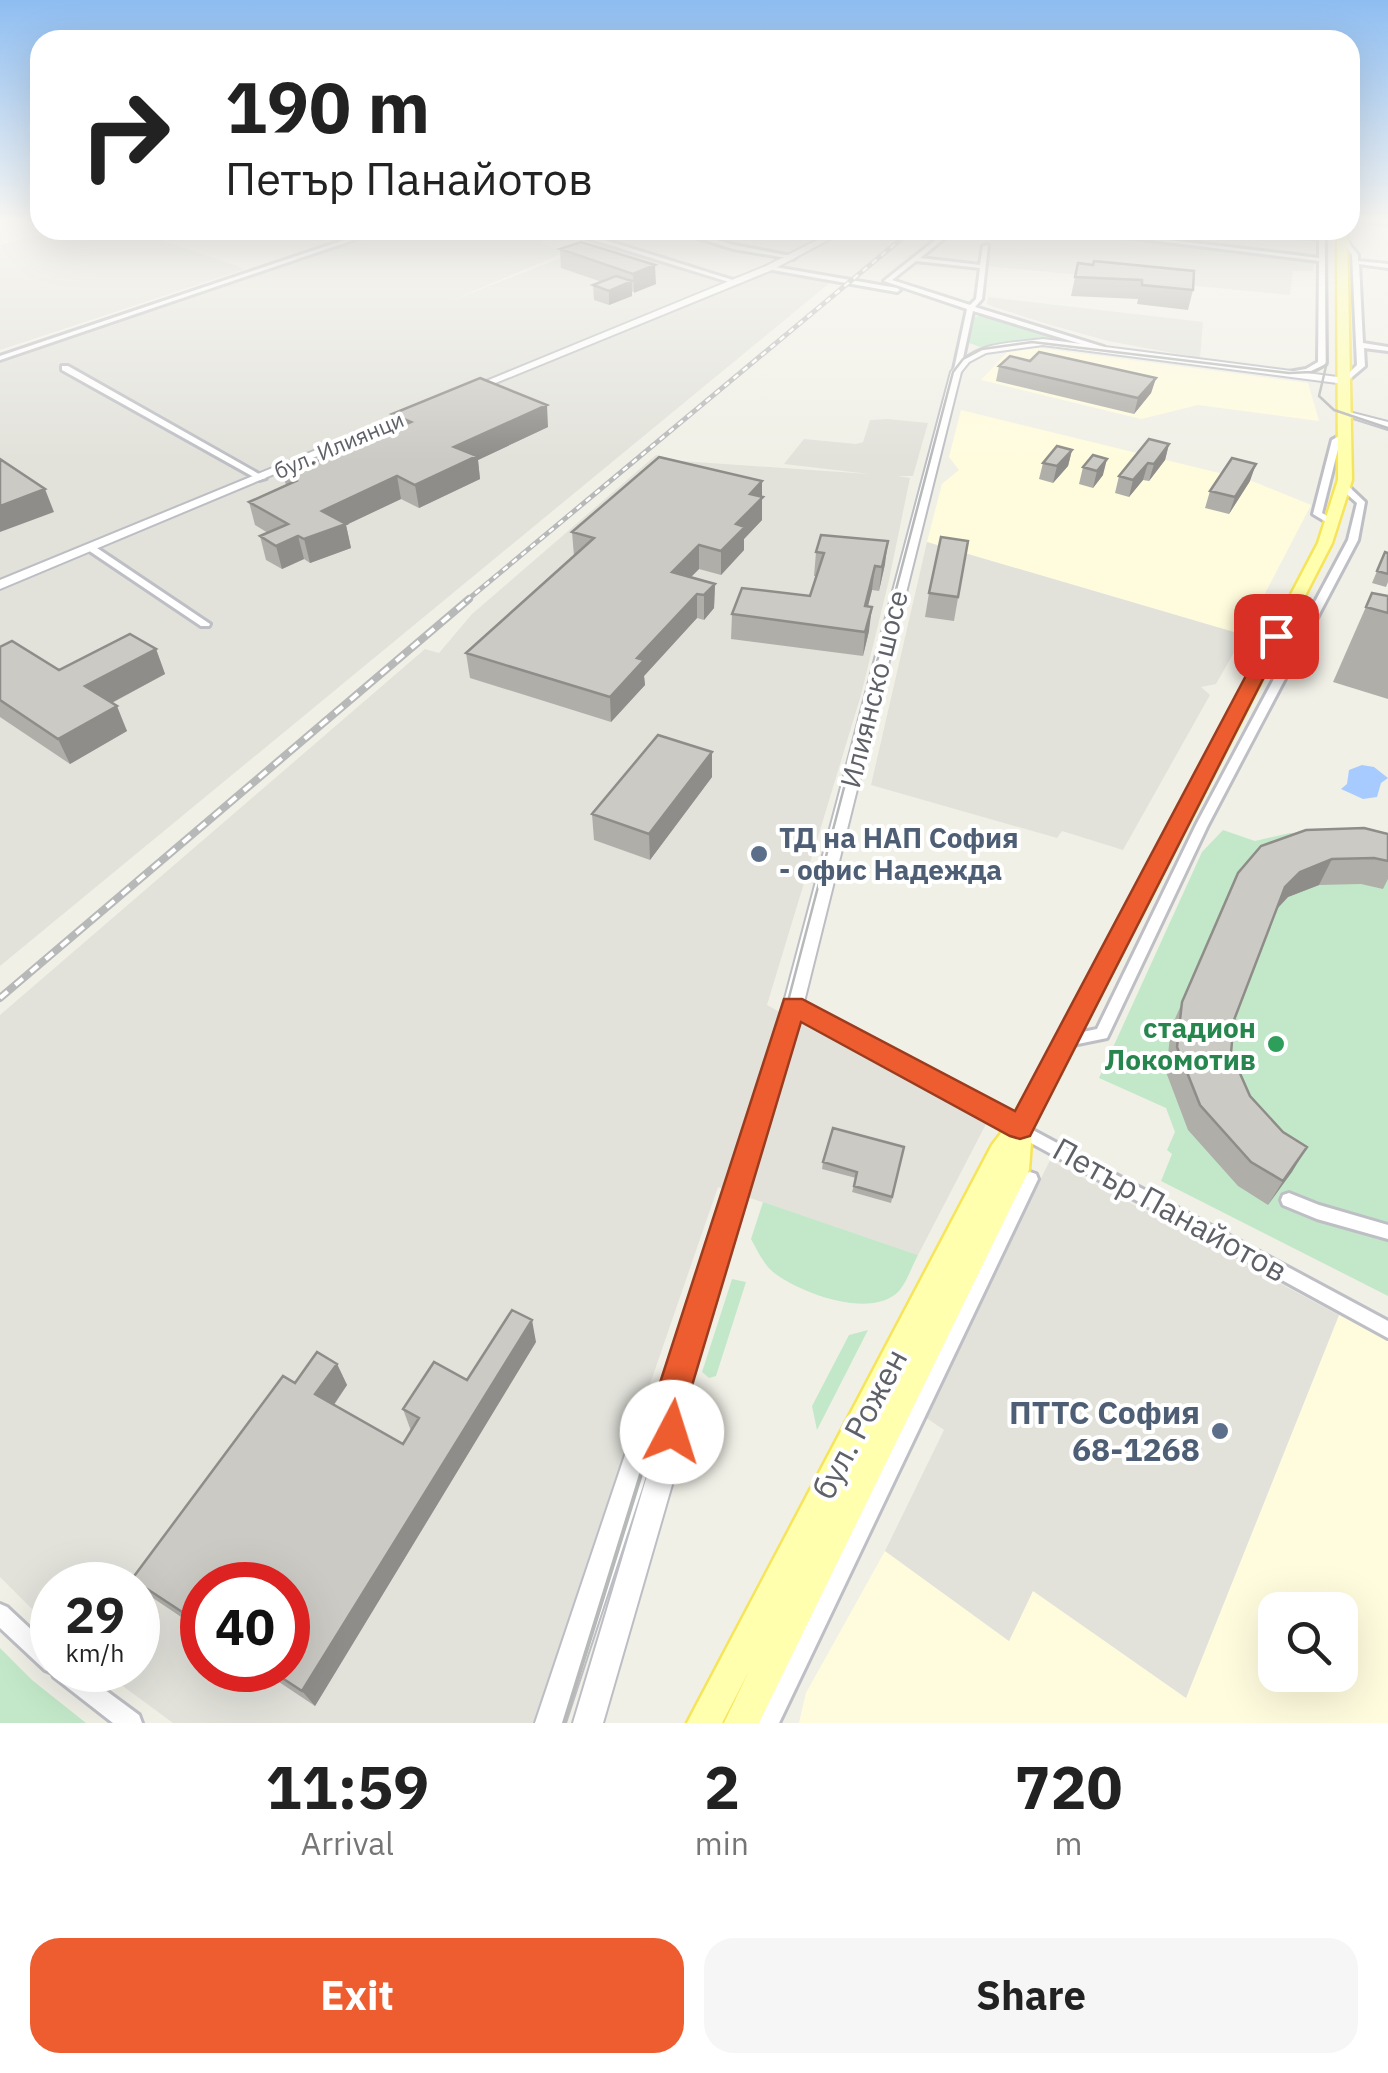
<!DOCTYPE html>
<html lang="en">
<head>
<meta charset="utf-8">
<style>
	:root { --surface:#fff; --page:#f6f6f6; --text:#222; --muted:#767676; --accent:#ee5d2f }
	body { margin:0; font-family:"IBM Plex Sans",sans-serif; background:var(--page); color:var(--text); height:100vh; display:flex; flex-direction:column; font-size:38px; white-space:nowrap }
	* { box-sizing:border-box; margin:0 }
	p { font-size:32px; color:var(--muted) }
	.icon { flex:none; width:55px; height:55px; fill:none; stroke:currentColor; stroke-width:2; stroke-linecap:round; stroke-linejoin:round }
	.map { position:relative; height:1723px; overflow:hidden }
	.drawer { display:flex; flex-direction:column; background:var(--surface); flex:1 }
	.drawer>* { flex:none }
	.hud { position:absolute; left:30px; top:30px; width:1330px; height:210px; border-radius:30px; box-shadow:0 10px 40px #0002; background:#fff; color:var(--text); overflow:hidden }
	.buttons { position:absolute; left:1258px; top:1592px; display:grid; gap:20px }
	.buttons a { display:grid; place-items:center; width:100px; height:100px; border-radius:20px; background:var(--surface); box-shadow:0 10px 40px #0002; font-size:50px }
	.speed { position:absolute; left:30px; top:1562px; display:flex; gap:20px; font-size:50px; font-weight:700; text-align:center }
	.speed>* { display:grid; place-content:center; width:130px; height:130px; border-radius:50%; background:var(--surface); box-shadow:0 10px 40px #0002; line-height:1 }
	.speed small { font-size:25px; font-weight:400 }
	.speed .limit { border:15px solid #d22; background:#fff; color:#111 }
	.pin { position:absolute; display:grid; place-items:center; width:85px; height:85px; color:#fff; margin:-42px; border-radius:20px; box-shadow:0 5px 15px #0006 }
	.me { position:absolute; width:110px; margin:-55px; rotate:5deg; stroke-linejoin:round; filter:drop-shadow(0 0 8px #0008) }
	.turn { display:flex; align-items:center; gap:35px; height:210px; padding:0 30px; font-size:45px }
	.turn .icon { width:130px; height:130px; stroke-width:2.5 }
	.turn b { display:block; font-size:70px; line-height:85px }
	.eta { display:flex; justify-content:space-evenly; align-items:center; height:170px; text-align:center }
	.eta b { font-size:60px; font-weight:800; line-height:70px }
	.action { display:flex; gap:20px; margin-top:auto; padding:20px 30px }
	.action a { flex:1; height:115px; border-radius:30px; background:var(--accent); color:#fff; font-size:40px; font-weight:800; line-height:115px; text-align:center }
	.action a+a { background:var(--page); color:var(--text) }
	.map>svg:first-child { display:block }
</style>
</head>
<body>
<div class="map">
<svg width="1388" height="1723" viewBox="0 0 1388 1723">
	<rect width="100%" height="100%" fill="#f1f0e7"/>
	<path fill="#fffcde" fill-rule="evenodd" d="M1039 348 1308 383 1319 421 1198 405 1141 419 981 380 1010 349Z
		M961 410 1252 481 1311 505 1248 626 1240 630 1244 635 927 542 942 484 959 470 949 457Z
		M1343 1305 1388 1330V1723H799L806 1693 885 1551 1009 1641 1033 1590 1186 1698ZM1275 1610H1340V1675H1275Z"/>
	<path fill="#e2e2db" fill-rule="evenodd" d="M56 230H134L245 269 0 350V245Z
		M391 230 567 232 540 243 568 251 448 302 597 244 733 276 769 272 832 281 0 966V363Z
		M992 230H1060L1314 261 1313 271H1293L1290 295 986 266Z
		M988 297 1203 322 1200 358 1108 341 1051 325 994 307 987 304Z
		M888 419 928 423 913 476H898L910 478 889 580 861 695 767 1005 986 1124 918 1255 718 1187 533 1723H173L101 1670H138V1585H52V1629L0 1577V1015L425 649 439 653 472 614 656 455 681 461 869 474 784 464 804 439 856 444 863 442 870 420ZM202 1585H288V1670H202Z
		M927 542 1244 635 1216 684 1201 687 1210 695 1123 850 1062 831 1057 838 871 785Z
		M1050 1160 1339 1315 1186 1698 1033 1591 1009 1641 885 1551 944 1430 925 1417Z"/>
	<path fill="#c3e8c9" d="M981 315 989 316 1068 340H1018L980 347 967 342 972 318Z
		M1223 830 1255 841 1290 833 1351 831 1388 837V1296L1161 1181 1172 1154 1167 1150 1175 1132 1166 1108 1099 1078 1202 852Z
		M763 1202 918 1255C912 1266 907 1282 899 1291 872 1320 799 1293 773 1272 764 1265 757 1250 751 1239Z
		M732 1279 746 1282 716 1376 709 1378 702 1372Z
		M868 1330 817 1430 812 1406 849 1335Z
		M0 1648 32 1680 86 1723H0Z"/>
	<path fill="#a8cbff" d="M1362 765 1374 767 1388 778 1381 783 1377 797 1363 799 1341 789 1347 784 1349 770Z"/>
	<g fill="none" stroke-linecap="round" stroke-linejoin="round">
		<g stroke="#bebfc5" stroke-width="6">
			<path id="street" d="M1358 219 1388 220V224L1361 221Z
				M374 230H383L0 360V356Z
				M673 230H682L734 245 796 257 793 259 733 249Z
				M948 230H955L920 258 980 265 983 246 988 245 982 299 975 307 1104 347V351L973 311 960 372 953 374 967 309 884 281ZM916 261 980 268 976 299 970 305 892 280Z
				M1069 230H1087L1319 258V239L1250 230 1319 236V230H1325L1326 363C1314 372 1298 378 1283 373L1306 369 1318 362 1319 261Z
				M576 231 736 281 737 282 732 283 574 234Z
				M1340 237H1344L1358 255V261L1388 264V268L1359 264 1363 343 1388 347V351L1364 348 1365 366 1345 383 1341 381 1357 365 1352 255Z
				M769 266 897 288 900 290 897 292 767 269Z
				M62 366H68L266 478 259 480 62 370Z
				M1345 433 1349 435 1340 441 1322 513 1336 521V525L1333 526 1313 514 1332 440Z
				M1340 484H1346L1365 502 1358 540 1208 825 1107 1038 1068 1046 1063 1044 1061 1040 1063 1036 1097 1029 1196 825 1348 540 1357 503 1340 488Z
				M91 545 94 546 210 624 209 626H201L88 550V546Z
				M793 1001 1388 1321V1338L788 1010 786 1006 788 1002Z
				M1030 1172 1036 1174 1038 1179 779 1723H757L1024 1174Z
				M1289 1193 1319 1205 1388 1225V1239L1317 1219 1283 1205 1281 1200 1283 1195Z
				M0 1604 7 1607 52 1649V1670H78L139 1715 142 1723H113L54 1677 52 1673 45 1670 0 1628Z"/>
		</g>
		<g stroke="#bcbec4" stroke-width="4">
			<path id="secondary" d="M837 230H847L772 270 471 393 462 391 766 266Z
				M1043 339 1345 378 1350 381 1345 384 1043 345 986 353 969 362 961 372 803 1006 686 1391 680 1457 603 1723H573L655 1449 565 1723H535L626 1452 663 1384 783 1006 951 372C974 341 1007 344 1043 339Z
				M1341 410 1388 422V429L1341 414Z
				M411 411 420 413 0 589V580Z"/>
		</g>
		<g stroke="#f6e45b" stroke-width="5">
			<path id="primary" d="M1337 230H1347L1352 480 1332 543 1032 1128 1029 1170 759 1723H724L749 1671 722 1723H687L992 1145 1011 1120 1060 1034 1318 543 1338 480Z"/>
		</g>
		<use href="#street" fill="#fff" fill-rule="evenodd"/>
		<use href="#secondary" fill="#fff" fill-rule="evenodd"/>
		<use href="#primary" fill="#ffffad" fill-rule="evenodd"/>
		<path stroke="#b7b8b8" stroke-width="2.5" d="M1326 230 1327 362 1319 396 1334 410 1388 428
			M712 1248 787 1005 953 372 963 359 982 349 1032 342 1289 373 1312 372 1327 365"/>
		<path stroke="#b7b8b8" stroke-width="4" d="M564 1723 712 1245"/>
		<g stroke="#b7b8b8" stroke-width="5">
			<path id="rail-far1" d="M466 601 912 230"/>
		</g>
		<g stroke="#b7b8b8" stroke-width="8">
			<path id="rail" d="M0 998 469 599"/>
		</g>
		<use href="#rail-far1" stroke="#fff" stroke-width="2.5" stroke-dasharray="6" stroke-linecap="butt"/>
		<use href="#rail" stroke="#fff" stroke-width="4" stroke-dasharray="10" stroke-linecap="butt"/>
	</g>
	<path fill="#afaea9" d="M581 242 656 284 632 292V296L609 305 594 300 593 285 602 282 561 268 560 249Z
		M1078 263 1193 290 1188 310 1137 304 1138 299 1071 296Z
		M1030 361 1156 378 1151 393 1134 414 996 381 999 366Z
		M392 414 548 427 478 460 480 479 419 508 401 499 346 525 351 548 310 563 304 559 282 569 266 560 260 536 268 533 255 525 249 502 286 485 283 475 395 428Z
		M1169 444 1165 460 1149 481 1143 480 1129 497 1115 493 1119 476Z
		M1072 450 1068 466 1053 483 1039 479 1043 463Z
		M1093 455 1103 475 1093 488 1079 484 1083 467Z
		M762 481V520L744 539V550L721 575 699 569 691 577 715 584 714 608 704 620 697 618 644 676 645 685 611 722 470 678 466 653 574 556 572 532Z
		M1250 481 1229 514 1205 508 1210 491Z
		M968 541 954 621 925 617 929 593Z
		M816 552 885 564 879 591 872 590 868 606 869 631 863 656 731 639 732 614 810 596 816 576H814Z
		M1385 552 1388 553V582L1386 587 1372 583Z
		M1372 593 1388 596V699L1333 682Z
		M0 647 59 670 156 649 165 674 112 703 127 731 70 764 0 717Z
		M712 777 650 860 594 840 592 814Z
		M1388 834V879L1383 889 1361 884 1319 885 1288 897 1277 909 1234 1020 1231 1053 1250 1096 1283 1132 1307 1147 1268 1205 1238 1186 1188 1130 1166 1072 1171 1028 1238 873Z
		M904 1147 891 1203 852 1192 856 1178 822 1169 823 1162Z
		M536 1342 315 1706 261 1670H288L202 1585V1631L150 1596 132 1579 295 1383 337 1364 347 1385 334 1405 403 1444 411 1431 403 1409 467 1380Z"/>
	<path fill="#8f8d89" d="M655 265 656 284 634 293 633 274Z
		M632 281V296L609 305V291Z
		M1156 378 1151 393 1134 414 1138 398Z
		M547 405 548 427 478 460 480 479 419 508 415 485 454 447Z
		M1169 444 1165 460 1149 481 1154 464Z
		M1072 450 1068 466 1053 483 1057 466Z
		M1107 459 1103 475 1093 488 1097 471Z
		M1148 463 1143 480 1129 497 1133 480Z
		M1256 464 1250 481 1229 514 1235 497Z
		M397 476 401 499 346 525 351 548 310 563 304 539 322 511Z
		M762 481V520L744 539V550L721 575V551L736 524 750 494Z
		M45 489 54 512 0 532V506Z
		M298 536 304 559 282 569 276 546Z
		M888 541 885 564 879 591 882 567Z
		M699 545V569L672 596V572Z
		M875 566 872 590 862 630 865 606Z
		M715 584 714 608 704 620V595Z
		M697 594V618L644 676 645 685 611 722 610 697 637 658Z
		M872 607 869 631 863 656 865 632Z
		M156 649 165 674 96 711 85 686Z
		M117 706 127 731 70 764 58 739Z
		M712 752V777L650 860 649 834Z
		M1332 859 1319 885 1288 897 1273 913 1285 887 1300 872Z
		M1307 1147 1292 1172 1268 1205 1283 1181Z
		M532 1320 536 1342 315 1706 302 1691Z
		M337 1364 347 1385 326 1416 315 1394Z"/>
	<path fill="#cccac4" stroke="#8f8d89" stroke-width="2.5" d="M581 242 655 265 633 274 560 249Z
		M1094 261 1194 271 1193 290 1142 285V280L1075 277 1078 263 1093 265Z
		M616 276 632 281 609 291 593 285Z
		M1039 352 1156 378 1138 398 999 366 1010 356 1030 361Z
		M480 378 547 405 454 447 477 456 415 485 397 476 322 511 346 524 304 539 298 536 276 546 260 536 288 524 249 502 296 481 283 475 411 422 392 414Z
		M1149 439 1169 444 1154 464 1148 463 1133 480 1119 476Z
		M1057 446 1072 450 1057 466 1043 463Z
		M1093 455 1107 459 1097 471 1083 467Z
		M659 457 762 481 750 494 763 497 736 524 745 527 721 551 699 545 672 572 715 584 704 595 697 594 637 658 644 660 610 697 466 653 594 538 572 532Z
		M1232 458 1256 464 1235 497 1210 491Z
		M0 459 45 489 0 506Z
		M821 535 888 541 882 567 875 566 865 606 872 607 865 632 732 614 742 588 810 596 824 553 816 552Z
		M941 537 968 541 958 597 929 593Z
		M1385 552 1388 553V574L1377 571Z
		M1372 593 1388 596V613L1366 607Z
		M130 634 156 649 85 686 117 706 58 739 0 700V647L12 641 59 670Z
		M658 735 712 752 649 834 592 814Z
		M1364 828 1388 834V861L1374 858 1332 859 1300 872 1285 887 1234 1020 1231 1053 1250 1096 1283 1132 1307 1147 1283 1181 1251 1162 1200 1105 1177 1047 1182 1002 1238 873 1261 846 1306 830Z
		M833 1128 904 1147 892 1197 854 1186 857 1172 823 1162Z
		M512 1310 532 1320 302 1691 270 1670H288V1585H202V1625L132 1579 283 1376 295 1383 317 1352 337 1364 315 1394 403 1444 419 1418 403 1409 434 1362 467 1380Z"/>
	<linearGradient id="sky" x2="0" y2="1"><stop stop-color="#8ebdf1"/><stop offset="0.48" stop-color="#f9f8f4"/><stop offset="1" stop-color="#f9f8f4" stop-opacity="0"/></linearGradient>
	<rect width="1388" height="460" fill="url(#sky)"/>
	<path fill="#ee5d2f" stroke="#9b3c1f" stroke-width="2.5" d="M1276 630 1285 636 1030 1136 1020 1139 1010 1136 801 1022 691 1389 688 1432 683 1444 672 1449 660 1444 655 1432 658 1389 784 999H802L1015 1111 1267 636Z"/>
	<g fill="#5c6f8a" stroke="#fff" stroke-width="4">
		<circle cx="759" cy="854" r="10"/>
		<circle cx="1220" cy="1431" r="10"/>
	</g>
	<circle fill="#2e9e5b" stroke="#fff" stroke-width="4" cx="1276" cy="1044" r="10"/>
	<g text-anchor="middle" stroke-width="8" stroke-linejoin="round" paint-order="stroke">
		<g font-size="22" fill="#5e6167" stroke="#fff">
			<text transform="translate(339 445) rotate(-23)" y="8">бул. Илиянци</text>
		</g>
		<g font-size="28" fill="#5e6167" stroke="#fff">
			<text transform="translate(874 689) rotate(-76)" y="10">Илиянско шосе</text>
		</g>
		<g font-size="28" font-weight="bold" fill="#4e5e75" stroke="#fff" text-anchor="start">
			<text x="779" y="848">ТД на НАП София<tspan x="779" dy="32">- офис Надежда</tspan></text>
		</g>
		<g font-size="28" font-weight="bold" fill="#27864d" stroke="#fff" text-anchor="end">
			<text x="1256" y="1038">стадион<tspan x="1256" dy="32">Локомотив</tspan></text>
		</g>
		<g font-size="32" fill="#5e6167" stroke="#fff">
			<text transform="translate(1170 1210) rotate(29)" y="11">Петър Панайотов</text>
			<text transform="translate(860 1424) rotate(-62)" y="11">бул. Рожен</text>
		</g>
		<g font-size="32" font-weight="bold" fill="#4e5e75" stroke="#fff" text-anchor="end">
			<text x="1200" y="1424">ПТТС София<tspan x="1200" dy="37">68-1268</tspan></text>
		</g>
	</g>
</svg>
<div class="buttons">
<a><svg class="icon" aria-label="search" viewBox="0 0 24 24"><circle cx="10" cy="10" r="6"/><path d="M15 15l6 6"/></svg></a>
</div>
<div class="speed"><div>29<small>km/h</small></div><div class="limit">40</div></div>
<div class="pin" style="left:1276px;top:636px;background:#d93025"><svg class="icon" aria-label="arrive" viewBox="0 0 24 24"><path d="M6 21V4h12l-3 4 3 4H6"/></svg></div>
<svg class="me" style="left:672px;top:1432px" viewBox="-20 -20 40 40"><circle r="19" fill="#fff"/><path d="M0-13L10 11 0 6-10 11z" fill="#ee5d2f"/></svg>
<div class="hud">
<div class="turn"><svg class="icon" aria-label="right" viewBox="0 0 24 24"><path d="M7 20v-9h11M14 6l5 5-5 5"/></svg><div><b>190 m</b>Петър Панайотов</div></div>
</div>
</div>
<section class="drawer">
<div class="eta">
<div><b>11:59</b><p>Arrival</p></div>
<div><b>2</b><p>min</p></div>
<div><b>720</b><p>m</p></div>
</div>
<div class="action"><a>Exit</a><a>Share</a></div>
</section>
</body>
</html>
